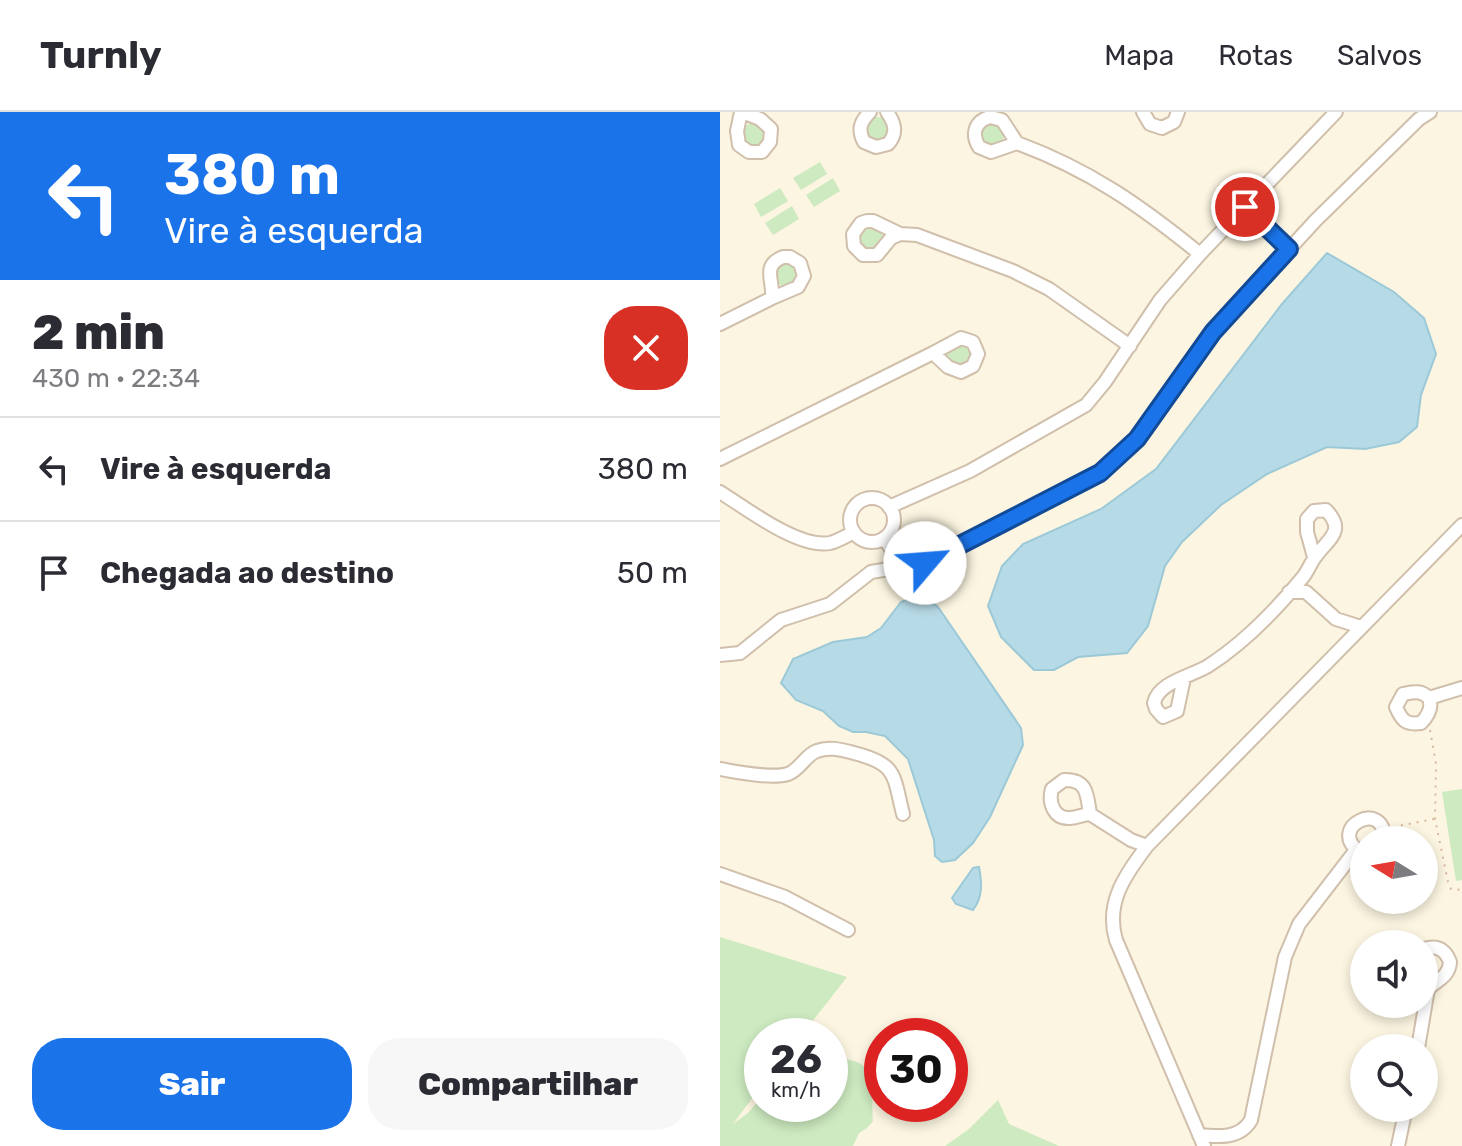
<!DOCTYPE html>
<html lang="pt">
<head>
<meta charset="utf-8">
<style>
	:root { --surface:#fff; --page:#f7f7f7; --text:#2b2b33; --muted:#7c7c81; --line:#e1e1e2; --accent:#1a73e8 }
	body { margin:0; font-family:Rubik,sans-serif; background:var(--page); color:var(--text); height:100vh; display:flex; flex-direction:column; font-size:30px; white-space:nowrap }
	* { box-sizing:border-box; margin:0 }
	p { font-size:26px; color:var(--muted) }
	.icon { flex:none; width:44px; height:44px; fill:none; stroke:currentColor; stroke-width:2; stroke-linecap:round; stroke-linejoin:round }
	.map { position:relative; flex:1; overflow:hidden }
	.panel { display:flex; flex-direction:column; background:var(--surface); width:720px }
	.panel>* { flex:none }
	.top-card { background:#1a73e8; color:#fff; overflow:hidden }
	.needle { width:52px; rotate:281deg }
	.buttons { position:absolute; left:630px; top:714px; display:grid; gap:16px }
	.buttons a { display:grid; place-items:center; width:88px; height:88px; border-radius:50%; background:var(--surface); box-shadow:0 4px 12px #0003; font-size:40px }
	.speed { position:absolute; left:24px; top:906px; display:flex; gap:16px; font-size:40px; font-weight:700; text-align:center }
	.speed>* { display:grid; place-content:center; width:104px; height:104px; border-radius:50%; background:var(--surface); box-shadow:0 4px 12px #0003; line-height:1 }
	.speed small { font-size:20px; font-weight:400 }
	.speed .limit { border:12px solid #d22; background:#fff; color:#111 }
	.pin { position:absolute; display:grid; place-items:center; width:68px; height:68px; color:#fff; margin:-34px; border:4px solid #fff; border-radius:50%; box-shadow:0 2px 8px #0007 }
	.me { position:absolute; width:88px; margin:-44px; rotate:63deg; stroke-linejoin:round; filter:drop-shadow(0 0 6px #0008) }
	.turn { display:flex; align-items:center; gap:28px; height:168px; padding:0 32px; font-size:36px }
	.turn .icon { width:104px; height:104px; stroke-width:2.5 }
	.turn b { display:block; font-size:56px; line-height:68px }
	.round { display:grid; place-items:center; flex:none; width:84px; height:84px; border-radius:32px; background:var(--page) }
	.summary { display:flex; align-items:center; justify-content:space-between; height:136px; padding:0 32px }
	h1 { font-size:48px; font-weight:800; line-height:60px }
	.cta { display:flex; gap:16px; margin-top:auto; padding:16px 32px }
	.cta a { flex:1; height:92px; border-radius:32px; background:var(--accent); color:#fff; font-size:32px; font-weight:800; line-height:92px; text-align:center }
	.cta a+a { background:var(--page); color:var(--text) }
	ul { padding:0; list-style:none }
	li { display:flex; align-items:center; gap:24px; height:104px; padding:0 32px; border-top:2px solid var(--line) }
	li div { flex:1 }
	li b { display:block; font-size:30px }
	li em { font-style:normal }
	header { display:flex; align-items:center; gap:48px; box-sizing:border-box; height:112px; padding:0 40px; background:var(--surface); border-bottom:2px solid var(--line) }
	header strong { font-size:38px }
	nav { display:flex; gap:44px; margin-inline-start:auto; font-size:28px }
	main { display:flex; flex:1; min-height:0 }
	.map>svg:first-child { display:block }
</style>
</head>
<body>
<header>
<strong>Turnly</strong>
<nav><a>Mapa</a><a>Rotas</a><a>Salvos</a></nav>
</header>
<main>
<section class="panel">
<div class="top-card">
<div class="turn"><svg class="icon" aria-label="left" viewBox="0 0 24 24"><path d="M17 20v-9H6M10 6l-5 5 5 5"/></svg><div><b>380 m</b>Vire à esquerda</div></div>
</div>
<div class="summary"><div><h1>2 min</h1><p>430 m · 22:34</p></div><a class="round" style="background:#d93025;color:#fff"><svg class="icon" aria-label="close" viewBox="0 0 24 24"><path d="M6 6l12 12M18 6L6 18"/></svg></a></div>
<ul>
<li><svg class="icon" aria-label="left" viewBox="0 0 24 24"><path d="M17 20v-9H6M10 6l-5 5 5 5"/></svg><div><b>Vire à esquerda</b></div><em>380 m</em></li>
<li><svg class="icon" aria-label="arrive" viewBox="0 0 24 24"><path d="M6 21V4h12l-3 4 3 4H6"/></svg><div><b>Chegada ao destino</b></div><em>50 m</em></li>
</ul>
<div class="cta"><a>Sair</a><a>Compartilhar</a></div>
</section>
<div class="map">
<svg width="742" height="1034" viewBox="0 0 742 1034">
	<rect width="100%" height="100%" fill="#fcf5e1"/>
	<path fill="#cdeac0" d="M145 17a12 12 0 1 1 24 0a12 12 0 1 1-24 0Z
		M260 23a12 12 0 1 1 24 0a12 12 0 1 1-24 0Z
		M22 23a12 12 0 1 1 24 0a12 12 0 1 1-24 0Z
		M100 50 107 62 81 78 73 66Z
		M113 66 120 79 94 95 86 83Z
		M60 76 68 89 41 105 34 92Z
		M72 94 79 107 53 123 45 111Z
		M139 126a12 12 0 1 1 24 0a12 12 0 1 1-24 0Z
		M54 162a12 12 0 1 1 24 0a12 12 0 1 1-24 0Z
		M227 243a12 12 0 1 1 24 0a12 12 0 1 1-24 0Z
		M742 677V768L736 769 722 680Z
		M0 825 127 865 81 924H42V973L13 1012 28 1001 42 985V992H110V946C160 946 151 969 153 1009L147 1016 139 1021 133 1034H0Z
		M278 988 289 1012 339 1034H225L249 1017Z"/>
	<path fill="#b6dae6" stroke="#9cc9d8" stroke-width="2" d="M607 141 674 180 704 206 716 242 701 283 697 315 679 330 645 337 607 335 547 362 501 393 462 430 445 454 428 514 407 541 358 545 334 558H314L281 525 268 494 282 454 303 432 381 397 436 357 562 192Z
		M201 482 218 495 301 616 303 633 270 705 253 731 235 748 222 750 215 744 214 728 188 647 165 624 146 620H133L119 614 103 599 76 588 61 571 73 547 113 530 147 525 161 516 181 490Z
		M259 755C262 771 263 785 253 798L236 792 232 786 253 756Z"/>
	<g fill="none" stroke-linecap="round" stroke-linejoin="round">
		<g stroke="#d0bfab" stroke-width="16">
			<path id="minor" d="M21 0 17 19 19 33 29 40H42L50 30 51 17 40 7 22 0
				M150 0C141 9 137 17 144 30L156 35 168 32C178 21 175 11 167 0
				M423 0 430 12 442 16 454 10 458 0
				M270 5 282 8 297 31 271 40 259 35C251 22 255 9 270 5Z
				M297 31C370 58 421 94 480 142
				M525 95 569 137
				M147 109H153L180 122 171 126 157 143H143L134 134 133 122 141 111Z
				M180 122 197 123 293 159 329 177 410 234
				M63 145H70L80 151 84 164 78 175 52 186C54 168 41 154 63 145Z
				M0 212 52 186
				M241 226 253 230 258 242 253 254 241 260 228 255 213 241Z
				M0 347 213 241
				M0 380C27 397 79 437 110 431 118 429 126 424 134 420
				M130 408a22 22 0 1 1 44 0a22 22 0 1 1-44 0Z
				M169 395 250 359 366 293 385 270 440 188 480 142 616 0
				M164 426 182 454
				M569 480H586L616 507 641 515
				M0 543 20 541 61 508 110 492 151 460 205 451 380 361 417 327 493 220 596 108 699 7 710 0
				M464 566 457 599 443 605 436 597 434 591C438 570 472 564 488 554 524 531 556 498 583 465 588 459 591 450 596 444 609 426 626 419 606 398L594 399 587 407V420L594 445
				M709 586C713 596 708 604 701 611 686 613 682 609 676 595L683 582C694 580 701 578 709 586L742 576
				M0 657C18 660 51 667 68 662 81 657 85 643 97 639 109 634 122 638 134 641 177 652 173 662 183 702
				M344 668C368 667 367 684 370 702 363 702 358 706 350 706 334 707 328 691 332 677Z
				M370 702 411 728 427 734
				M640 740C605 716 666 685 664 728
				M0 762 65 785 128 818
				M704 837C717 833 725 837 730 850 729 865 717 868 708 877L704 870
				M698 936 708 877
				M479 1023C499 1025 520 1027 531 1008L565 845 579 812 636 738
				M484 1034 396 828C385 791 405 763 427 734L742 413
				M678 1034 686 996"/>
		</g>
		<path stroke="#d7b99c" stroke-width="2" stroke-dasharray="2 6" stroke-linecap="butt" d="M710 618 716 652 715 707 728 770 731 777 742 778
			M673 715 714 707"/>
		<use href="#minor" stroke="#fff" stroke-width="12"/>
	</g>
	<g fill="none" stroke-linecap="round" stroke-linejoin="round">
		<g stroke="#114b97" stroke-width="20">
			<path id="route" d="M205 451 380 361 417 327 493 220 569 137 525 95"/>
		</g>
		<use href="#route" stroke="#1a73e8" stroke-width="14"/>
	</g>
</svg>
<div class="buttons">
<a><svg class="needle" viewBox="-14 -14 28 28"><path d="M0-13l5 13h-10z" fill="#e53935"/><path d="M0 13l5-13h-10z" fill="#7c7c81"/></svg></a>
<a><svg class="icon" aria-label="sound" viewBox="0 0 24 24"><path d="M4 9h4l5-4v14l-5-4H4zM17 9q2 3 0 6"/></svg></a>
<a><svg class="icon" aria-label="search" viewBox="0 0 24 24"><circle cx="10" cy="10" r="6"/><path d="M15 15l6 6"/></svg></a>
</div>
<div class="speed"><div>26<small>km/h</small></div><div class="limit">30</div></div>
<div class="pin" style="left:525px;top:95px;background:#d93025"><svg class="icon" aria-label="arrive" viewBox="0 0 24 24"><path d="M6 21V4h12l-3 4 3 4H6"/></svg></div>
<svg class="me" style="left:205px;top:451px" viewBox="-20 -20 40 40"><circle r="19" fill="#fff"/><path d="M0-13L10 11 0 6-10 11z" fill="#1a73e8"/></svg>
</div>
</main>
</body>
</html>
